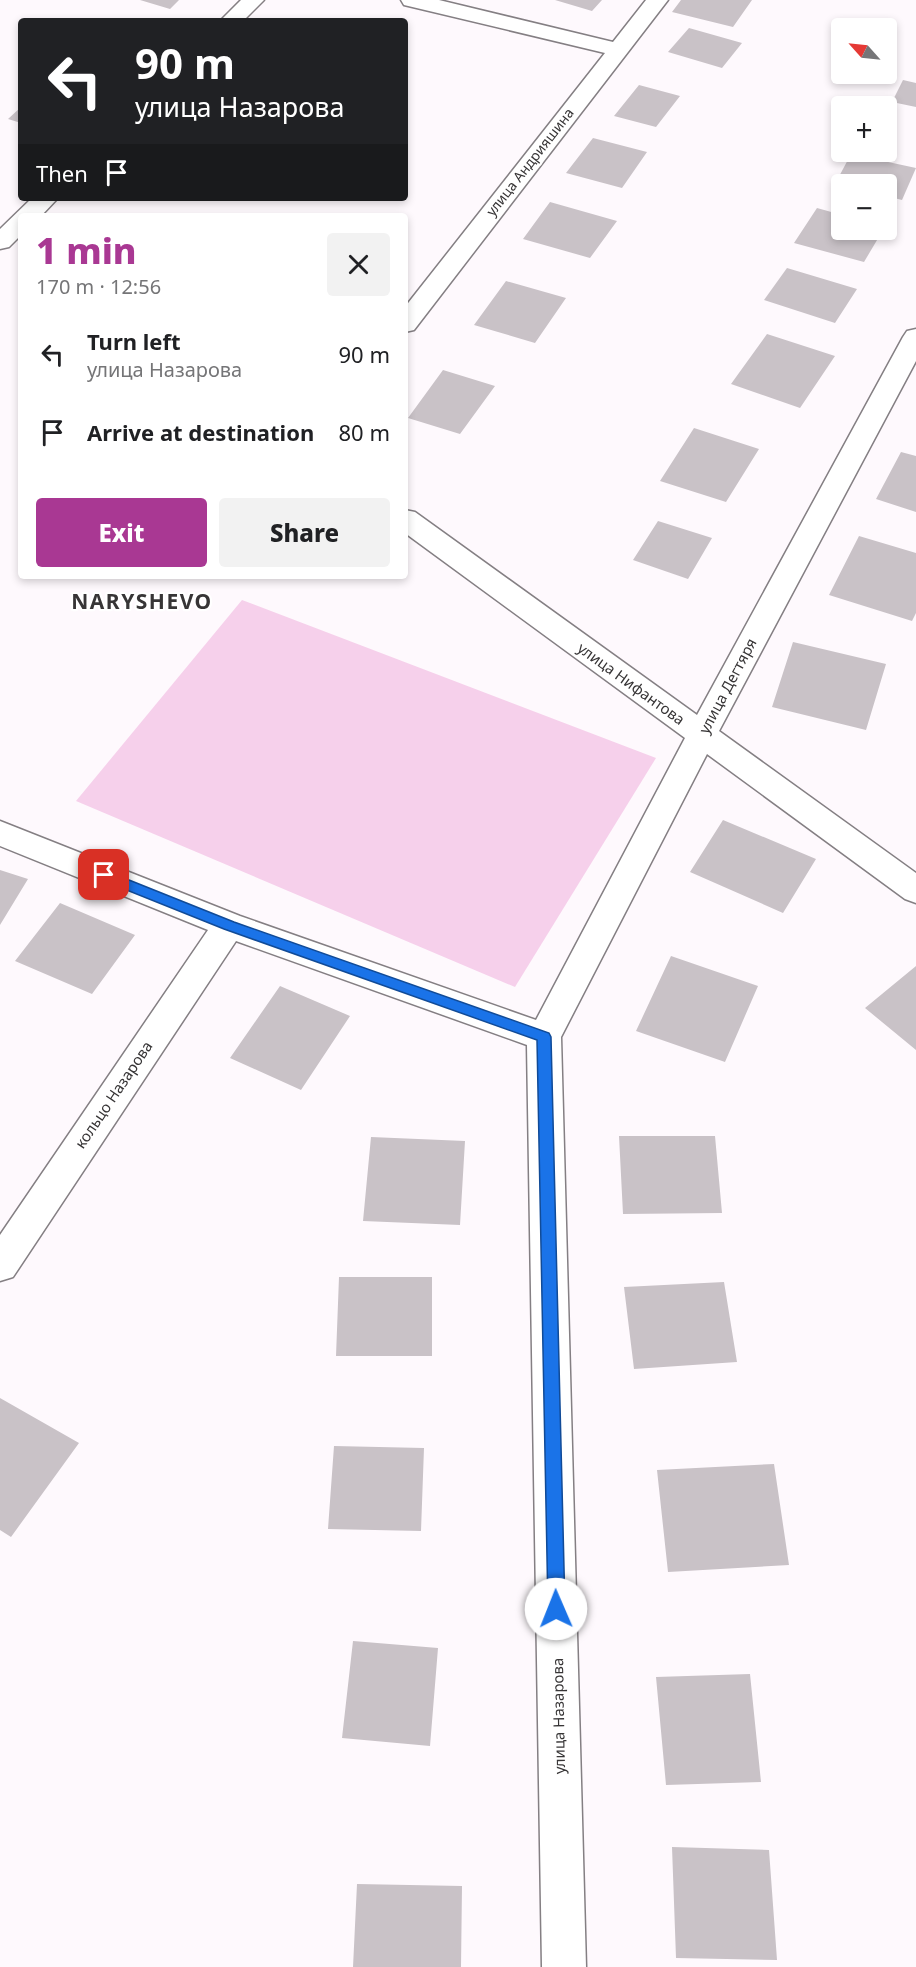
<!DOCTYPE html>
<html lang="en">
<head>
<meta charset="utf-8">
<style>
	:root { --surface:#fff; --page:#f2f2f2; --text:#202124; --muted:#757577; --accent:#a93893 }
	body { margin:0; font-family:"Noto Sans",sans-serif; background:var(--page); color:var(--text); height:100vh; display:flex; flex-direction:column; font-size:22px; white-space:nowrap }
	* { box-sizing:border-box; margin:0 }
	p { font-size:20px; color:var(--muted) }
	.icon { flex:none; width:33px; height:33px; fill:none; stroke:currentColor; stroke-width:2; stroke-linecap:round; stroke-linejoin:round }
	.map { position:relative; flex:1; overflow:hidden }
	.panel { position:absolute; left:18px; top:213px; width:390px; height:366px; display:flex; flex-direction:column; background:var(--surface); border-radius:6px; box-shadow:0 3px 9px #0003 }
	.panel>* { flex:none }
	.banner { position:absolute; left:18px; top:18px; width:390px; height:183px; border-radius:6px; box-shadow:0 3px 9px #0003; background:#202124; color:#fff; overflow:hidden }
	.needle { width:39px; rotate:297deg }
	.tools { position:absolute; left:831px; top:18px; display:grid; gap:12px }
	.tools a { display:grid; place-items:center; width:66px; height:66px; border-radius:6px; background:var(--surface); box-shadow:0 3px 9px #0003; font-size:30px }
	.pin { position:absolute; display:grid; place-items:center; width:51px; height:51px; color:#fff; margin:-26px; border-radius:12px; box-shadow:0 3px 9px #0006 }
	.me { position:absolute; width:66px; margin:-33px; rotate:359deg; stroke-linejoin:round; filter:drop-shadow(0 0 4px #0008) }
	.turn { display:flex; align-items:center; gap:21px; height:126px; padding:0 18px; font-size:27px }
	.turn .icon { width:78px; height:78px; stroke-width:2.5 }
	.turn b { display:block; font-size:42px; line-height:51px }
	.then { display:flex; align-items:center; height:57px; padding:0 18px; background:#0003; gap:12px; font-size:22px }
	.round { display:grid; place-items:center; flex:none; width:63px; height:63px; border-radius:6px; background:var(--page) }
	.head { display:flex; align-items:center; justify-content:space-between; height:102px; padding:0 18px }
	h1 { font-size:36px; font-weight:800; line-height:45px; color:var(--accent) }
	.cta { display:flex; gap:12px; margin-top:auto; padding:12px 18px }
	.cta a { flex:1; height:69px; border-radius:6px; background:var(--accent); color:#fff; font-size:24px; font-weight:800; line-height:69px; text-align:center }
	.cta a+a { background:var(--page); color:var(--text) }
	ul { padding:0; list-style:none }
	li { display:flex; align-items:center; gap:18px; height:78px; padding:0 18px }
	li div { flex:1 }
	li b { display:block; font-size:22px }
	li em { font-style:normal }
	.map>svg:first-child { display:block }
</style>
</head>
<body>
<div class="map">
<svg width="916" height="1967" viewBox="0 0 916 1967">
	<rect width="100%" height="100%" fill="#fef9fd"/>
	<path fill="#f6d0eb" d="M242 600 656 758 515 987 76 801Z"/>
	<path fill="#c9c2c7" d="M140 0H179L170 9Z
		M555 0H602L592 11Z
		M681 0H752L733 27 672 12Z
		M689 28 742 43 722 68 668 52Z
		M903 80 916 83V107L892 102Z
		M639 85 680 96 656 127 614 116Z
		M21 107V123L8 119Z
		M593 138 647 152 622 188 566 173Z
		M851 154 916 168 902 200 886 196V184H835Z
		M550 202 617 221 590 258 523 239Z
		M817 208 842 215V230H883L864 262 794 243Z
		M787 268 857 289 835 323 764 300Z
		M506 281 566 298 535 343 474 325Z
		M767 334 835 356 800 408 731 384Z
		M443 370 495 386 460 434 408 418Z
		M694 428 759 449 726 502 660 481Z
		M901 452 916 456V512L876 499Z
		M658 521 712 538 688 579 633 560Z
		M859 536 916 553V613L912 621 829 595Z
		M793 642 886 664 866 730 772 707Z
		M723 820 816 859 783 913 690 872Z
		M0 870 28 879 0 925Z
		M60 903 135 935 92 994 15 961Z
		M671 956 758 986 725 1062 636 1031Z
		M916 966V1050L865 1008Z
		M280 986 350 1016 301 1090 230 1058Z
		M619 1136H715L722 1213 623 1214Z
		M371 1137 465 1141 460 1225 363 1221Z
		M339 1277H432V1356H336Z
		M724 1282 737 1362 634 1369 624 1287Z
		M0 1398 79 1443 11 1537 0 1530Z
		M334 1446 424 1448 421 1531 328 1529Z
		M774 1464 789 1565 668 1572 657 1470Z
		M353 1641 438 1648 430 1746 342 1738Z
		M750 1674 761 1782 666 1785 656 1677Z
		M672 1847 769 1850 777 1960 676 1958Z
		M357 1884 462 1886 461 1967H353Z"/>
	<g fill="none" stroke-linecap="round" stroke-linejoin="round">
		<g stroke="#847f83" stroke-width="3">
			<path id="minor" d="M241 0H264L243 21H220Z
				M401 0H439L613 42 646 0H668L414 330 405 332V307L605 53 404 5Z
				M32 198H58L41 216H21V235L9 247 0 249V229Z
				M916 329V361L719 731 916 873V903L905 899 707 754 561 1037 586 1967H542L527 1045 236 941 13 1277 0 1281V1235L208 930 0 846V821L240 916 536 1020 685 738 405 533V510L415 512 697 715 903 337 907 331Z"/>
		</g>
		<use href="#minor" fill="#fff" fill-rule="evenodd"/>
	</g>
	<path fill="#1a73e8" stroke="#114b97" stroke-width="1.5" d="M104 870 234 922 549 1033 551 1037 565 1609 562 1615 556 1618 550 1615 548 1609 537 1040 224 929 99 879 98 875Z"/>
	<g text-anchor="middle" stroke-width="4.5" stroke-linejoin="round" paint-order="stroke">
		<g font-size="14" fill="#373536" stroke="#fff">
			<text transform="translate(530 162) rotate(-52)" y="5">улица Андрияшина</text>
		</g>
		<g font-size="15" fill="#373536" stroke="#fff">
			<text transform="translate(631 684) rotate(36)" y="5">улица Нифантова</text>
			<text transform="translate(728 686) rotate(-62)" y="5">улица Дегтяря</text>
			<text transform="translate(114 1095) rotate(-56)" y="5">кольцо Назарова</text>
			<text transform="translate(559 1716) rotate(-91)" y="5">улица Назарова</text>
		</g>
		<g font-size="21" font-weight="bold" letter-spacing="1.5" fill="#373536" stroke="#fff">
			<text x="142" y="609">NARYSHEVO</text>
		</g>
	</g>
</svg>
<div class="tools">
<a><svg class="needle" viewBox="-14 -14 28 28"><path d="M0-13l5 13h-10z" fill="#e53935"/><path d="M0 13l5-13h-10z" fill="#757577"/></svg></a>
<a>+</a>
<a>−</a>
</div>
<div class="pin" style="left:104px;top:875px;background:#d93025"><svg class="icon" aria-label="arrive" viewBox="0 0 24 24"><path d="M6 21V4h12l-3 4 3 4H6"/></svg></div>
<svg class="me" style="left:556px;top:1609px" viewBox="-20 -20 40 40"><circle r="19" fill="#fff"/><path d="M0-13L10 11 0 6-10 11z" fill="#1a73e8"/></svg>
<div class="banner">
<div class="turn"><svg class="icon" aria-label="left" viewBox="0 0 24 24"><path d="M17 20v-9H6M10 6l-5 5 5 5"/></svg><div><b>90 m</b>улица Назарова</div></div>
<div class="then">Then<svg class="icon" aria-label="arrive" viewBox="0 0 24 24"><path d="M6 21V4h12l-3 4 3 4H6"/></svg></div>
</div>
<section class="panel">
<div class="head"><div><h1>1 min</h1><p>170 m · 12:56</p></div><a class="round"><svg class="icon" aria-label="close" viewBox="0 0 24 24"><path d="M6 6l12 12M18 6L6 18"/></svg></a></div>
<ul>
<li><svg class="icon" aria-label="left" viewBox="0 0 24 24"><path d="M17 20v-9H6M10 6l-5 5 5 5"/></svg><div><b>Turn left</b><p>улица Назарова</p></div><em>90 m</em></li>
<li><svg class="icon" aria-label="arrive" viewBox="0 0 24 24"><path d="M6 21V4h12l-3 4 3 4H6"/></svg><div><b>Arrive at destination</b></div><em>80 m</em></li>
</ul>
<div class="cta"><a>Exit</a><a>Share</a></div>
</section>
</div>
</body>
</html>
